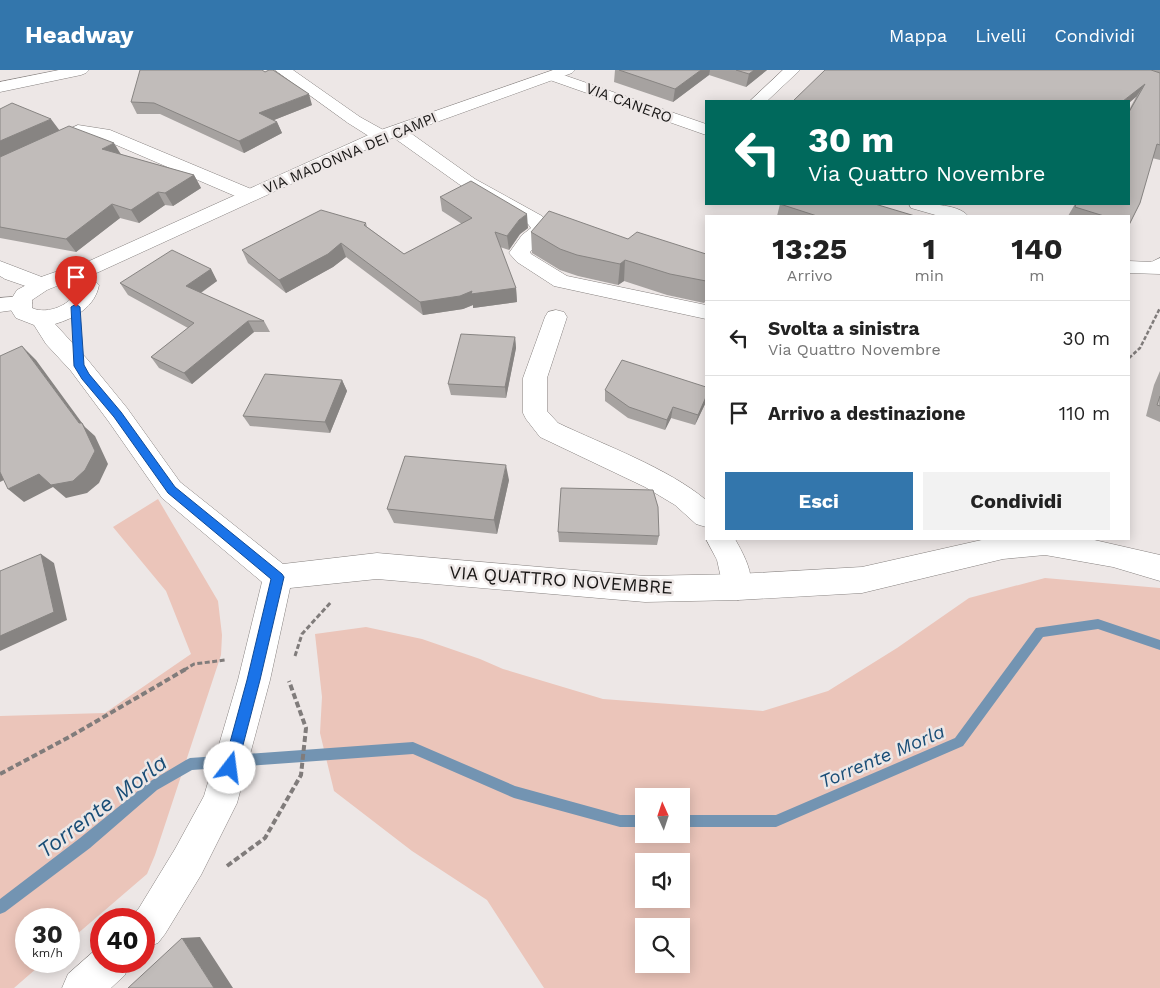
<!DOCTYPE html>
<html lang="it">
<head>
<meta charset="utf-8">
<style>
	:root { --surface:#fff; --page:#f2f2f2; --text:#222; --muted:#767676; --line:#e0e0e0; --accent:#3376ac }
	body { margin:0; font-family:"Work Sans",sans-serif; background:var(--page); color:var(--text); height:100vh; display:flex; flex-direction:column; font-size:19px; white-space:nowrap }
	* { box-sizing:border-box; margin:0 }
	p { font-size:16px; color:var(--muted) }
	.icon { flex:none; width:28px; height:28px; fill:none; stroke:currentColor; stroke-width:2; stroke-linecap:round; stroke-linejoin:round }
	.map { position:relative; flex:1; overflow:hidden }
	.panel { position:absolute; left:705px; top:145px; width:425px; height:325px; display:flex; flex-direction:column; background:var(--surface); border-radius:0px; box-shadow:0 2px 12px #0003 }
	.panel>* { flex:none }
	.hud { position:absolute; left:705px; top:30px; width:425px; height:105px; border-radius:0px; box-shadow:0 2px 12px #0003; background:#00695c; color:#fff; overflow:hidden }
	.needle { width:32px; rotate:357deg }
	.fabs { position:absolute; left:635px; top:718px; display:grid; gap:10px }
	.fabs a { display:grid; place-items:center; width:55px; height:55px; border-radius:0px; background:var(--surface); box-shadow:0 2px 12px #0003; font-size:25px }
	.speed { position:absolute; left:15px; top:838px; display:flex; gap:10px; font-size:25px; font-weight:700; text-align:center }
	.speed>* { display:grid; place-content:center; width:65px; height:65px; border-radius:50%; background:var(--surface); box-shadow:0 2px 12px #0003; line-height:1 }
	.speed small { font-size:12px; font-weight:400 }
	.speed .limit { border:8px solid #d22; background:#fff; color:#111 }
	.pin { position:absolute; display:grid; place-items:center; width:42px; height:42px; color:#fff; margin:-51px -21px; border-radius:50% 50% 50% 0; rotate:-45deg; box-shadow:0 0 5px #0007 }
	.pin .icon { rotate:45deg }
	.me { position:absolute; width:55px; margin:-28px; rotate:15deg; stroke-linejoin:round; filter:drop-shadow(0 0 4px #0008) }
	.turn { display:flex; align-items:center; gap:18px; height:105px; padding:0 20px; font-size:22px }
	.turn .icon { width:65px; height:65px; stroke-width:2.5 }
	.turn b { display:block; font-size:35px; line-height:42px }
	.eta { display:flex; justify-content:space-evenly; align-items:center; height:85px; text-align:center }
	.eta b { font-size:30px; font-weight:700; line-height:35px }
	.button { display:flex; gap:10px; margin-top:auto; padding:10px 20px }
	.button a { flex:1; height:58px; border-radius:0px; background:var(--accent); color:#fff; font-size:20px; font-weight:700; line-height:58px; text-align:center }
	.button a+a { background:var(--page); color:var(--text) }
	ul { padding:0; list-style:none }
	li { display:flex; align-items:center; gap:15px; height:75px; padding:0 20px; border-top:1px solid var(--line) }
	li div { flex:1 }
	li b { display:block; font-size:19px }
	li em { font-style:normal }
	header { display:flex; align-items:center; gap:30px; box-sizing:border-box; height:70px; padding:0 25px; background:var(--accent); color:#fff }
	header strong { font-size:24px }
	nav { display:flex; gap:28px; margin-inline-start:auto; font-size:18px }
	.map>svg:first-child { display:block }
</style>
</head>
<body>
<header>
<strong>Headway</strong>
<nav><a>Mappa</a><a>Livelli</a><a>Condividi</a></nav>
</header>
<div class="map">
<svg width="1160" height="918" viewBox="0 0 1160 918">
	<rect width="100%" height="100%" fill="#ede7e6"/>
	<path fill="#ebc5ba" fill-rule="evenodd" d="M158 429 218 531 222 565 221 585 155 785 147 804 69 871V849H26V891H45L14 918H0V646L105 643 191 584 166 521 113 457Z
		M1045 508 1160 518V918H544L487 830 412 781 334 721 320 663 322 627 315 564 366 557 422 569 480 589 503 599 603 629 763 641 828 621 897 578 969 528ZM644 726H681V764H644ZM644 791H681V829H644ZM644 856H681V894H644Z"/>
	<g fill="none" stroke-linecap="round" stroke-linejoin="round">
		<path fill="#7394b2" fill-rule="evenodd" d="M1098 549 1160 570V580L1098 559 1043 567 963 676 776 757H681V745H776L955 668 1036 558Z
			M413 672 515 716 620 745H644V757H620L514 728 413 684 192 700 157 720 90 778 5 842 0 844V829L80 768 149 712 186 690 190 688Z"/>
		<g stroke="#878280" stroke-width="1">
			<path id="street" d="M59 0H89L86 3 81 5 0 22V12Z
				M275 0H293L360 47 387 62 389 66 387 70H375L348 53Z
				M783 0H800L767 31H750Z
				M552 1 706 54V65L547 9 544 6 547 3Z
				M78 55 110 60 256 121 258 125 256 129 249 131 242 129 100 68 80 65 0 103V91Z
				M396 56 402 57 475 109 542 146 551 159 530 182 531 184 567 206 706 235V249L554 216 517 192 509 183 522 165 531 158 528 154 463 117 390 65 388 61 390 57Z
				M909 134C924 134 958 133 968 146H939L911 138Z
				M1160 188V204L1129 203V191L1151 192Z
				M0 191 47 209 50 214 47 219 40 221 5 209 0 206Z
				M21 226 29 228 32 233 29 238 0 242V228Z
				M556 240 564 242 567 247 547 308V341L558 353C604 375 668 398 706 430V457L696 454 675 435 645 417 540 367 526 349 523 343V308L545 247 548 242Z
				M706 469H735C744 485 757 508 748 526L738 530 728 526 723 517 717 490Z"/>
		</g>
		<g stroke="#878280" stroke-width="1">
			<path id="secondary" d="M553 0H575L572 3 387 70 90 206 99 215C95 237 75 248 55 254L56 255 87 289 127 338 180 412 283 494 377 483 645 506 738 504 862 497 986 469H1090L1160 485V511L1113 497 1045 485 1003 489 862 523 738 530 645 532 377 509 290 518 270 610 237 733 201 805 165 864 158 873 144 878V849H129L139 838 175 779 204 726 238 610 262 512 162 428 109 352 71 301 46 274 34 255 16 248 9 237 10 231 17 220 41 207 61 200 67 201 375 62ZM62 214 75 215 77 217C74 235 47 245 32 238V230L47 220Z
				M101 875V891H130L125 905 111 918H62L68 904Z"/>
		</g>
		<path stroke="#807c7b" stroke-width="2.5" stroke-dasharray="4 2" stroke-linecap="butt" d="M1129 288 1140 278 1160 238"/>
		<path stroke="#807c7b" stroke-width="3" stroke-dasharray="5 2.5" stroke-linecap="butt" d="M295 586 302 564 331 532
			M184 600 194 594 225 590"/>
		<path stroke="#807c7b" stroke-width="4" stroke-dasharray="6 3" stroke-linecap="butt" d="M0 704 71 666 186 599
			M227 796 265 768 301 705 306 658 289 611"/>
		<use href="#street" fill="#fff" fill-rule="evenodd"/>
		<use href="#secondary" fill="#fff" fill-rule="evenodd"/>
	</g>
	<path fill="#a6a2a0" d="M615 0H767L746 17 709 5 673 32 614 12Z
		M825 0H1160V90L1152 88 1140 133 1129 155V146H1068L1075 134H1129V40L1136 27Z
		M131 32 312 35 274 50 277 52 282 63 244 83 160 44H137Z
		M0 39 59 60 120 84 194 105 201 118 173 136 165 135 139 153 120 148 76 182 0 168Z
		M440 127 528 158 520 164 509 180 500 177 516 218 517 232 473 238V235L463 239 423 245 346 187 333 197 286 223 248 193 242 180 366 153 367 157 404 184 462 154 442 141Z
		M780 134 915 146H777Z
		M531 162 628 169 706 184V231L704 233 667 225 624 211 618 215 578 206 560 200 532 183Z
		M211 199 217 211 201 223 264 251 270 262H254L192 314 159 298 151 287 188 258 128 225 120 213Z
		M515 267 516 278 506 328 451 325 448 314Z
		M1160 301V352L1146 346 1154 315Z
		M342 310 347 321 330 363 250 356 243 346Z
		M706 317V332L695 355 671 348 665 360 628 348 605 331V320Z
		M509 410 497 464 394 453 387 439Z
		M558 462 659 466 657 475 559 472Z"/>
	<path fill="#878482" d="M701 0H710L709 5 673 32 675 19Z
		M754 0H767L746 17 749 4Z
		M1145 14 1136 27 1129 33V31H1123Z
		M309 24 312 35 264 54 259 43Z
		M51 49 60 61 0 89V71Z
		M277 52 282 63 244 83 239 71Z
		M114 73 122 86 102 79Z
		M194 105 201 118 173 136 165 123Z
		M158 122 165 135 139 153 131 140Z
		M112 134 120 148 76 182 66 169Z
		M527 144 528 158 520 164 509 180 507 166 519 150Z
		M341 173 346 187 333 197 286 223 279 210Z
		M625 190 624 211 618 215 620 194Z
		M211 199 217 211 193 228 186 216Z
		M516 218 517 232 473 238V235L463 239 423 245 420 232 472 221Z
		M248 251 254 262 192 314 184 303Z
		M515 267 516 278 506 328 505 317Z
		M22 276 36 290 85 357 95 366 108 394 99 413 87 423 66 428 53 417 24 432 8 419 79 353Z
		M342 310 347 321 330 363 325 352Z
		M706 327V332L695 355 698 345Z
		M673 337 671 348 665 360 667 350Z
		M506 395 509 410 497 464 494 450Z
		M0 396 12 406 0 412Z
		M41 484 54 493 67 550 0 581V566Z
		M200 867 233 918H214L182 868Z"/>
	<path fill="#c1bcba" stroke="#878482" d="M140 0H262L265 2 269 0H273L309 24 259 43 277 52 239 71 154 33 131 32Z
		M619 0H701L675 19Z
		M736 0H754L749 4Z
		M825 0H1151L1160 3V75L1157 74 1140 133 1129 155V146H1104L1075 137 1076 134H1129V42L1145 14 1123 31H793Z
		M12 33 51 49 0 71V39Z
		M69 56 114 73 102 79 194 105 165 123 158 122 131 140 112 134 66 169 0 157V87Z
		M471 111 527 144 519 150 507 166 495 162 516 218 471 224 472 221 460 226 420 232 341 173 328 184 279 210 242 180 321 140 366 153 364 155 404 184 472 148 440 127Z
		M780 134H875L915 146H817Z
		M549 141 628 169 637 162 706 184V211L670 204 625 190 620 194 577 185 560 179 531 162Z
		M172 180 211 199 186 216 264 251H248L184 303 151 287 194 253 120 213Z
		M461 264 515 267 505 317 448 314Z
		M22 276 79 353H82L95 381 85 400 73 411 51 415 39 404 8 419 0 402V286Z
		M622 290 706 317V327L698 345 673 337 667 350 629 337 605 320Z
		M265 304 342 310 325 352 243 346Z
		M1160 326V336L1157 335Z
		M405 386 506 395 494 450 387 439Z
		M561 418 653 420 658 437 659 466 558 462Z
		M41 484 54 542 0 566V501Z
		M182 868 214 918H128Z"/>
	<path fill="#1a73e8" stroke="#114b97" d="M76 234 80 237 84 295 89 304 121 342 175 417 282 504 284 507 260 610 237 698 235 703 230 705 225 703 223 698 247 610 271 509 168 423 114 347 82 309 74 296 71 237Z"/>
	<g text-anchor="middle" stroke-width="5" stroke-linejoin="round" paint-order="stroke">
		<g font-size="15" fill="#171514" stroke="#ede7e6">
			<text transform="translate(629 33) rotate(20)" y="5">VIA CANERO</text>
			<text transform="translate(350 83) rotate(-23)" y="5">VIA MADONNA DEI CAMPI</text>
		</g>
		<g font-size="18" fill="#171514" stroke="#ede7e6">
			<text transform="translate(561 510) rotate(4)" y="6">VIA QUATTRO NOVEMBRE</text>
		</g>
		<g font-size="19" font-style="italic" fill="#194d76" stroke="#ede7e6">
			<text transform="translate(882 686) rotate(-23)" y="7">Torrente Morla</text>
		</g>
		<g font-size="22" font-style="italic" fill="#194d76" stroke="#ede7e6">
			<text transform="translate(102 736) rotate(-37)" y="8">Torrente Morla</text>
		</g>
	</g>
</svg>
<div class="fabs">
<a><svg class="needle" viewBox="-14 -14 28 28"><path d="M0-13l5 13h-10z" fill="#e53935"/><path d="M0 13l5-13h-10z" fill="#767676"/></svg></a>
<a><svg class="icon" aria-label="sound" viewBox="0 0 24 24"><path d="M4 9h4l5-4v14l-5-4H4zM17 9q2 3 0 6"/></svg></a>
<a><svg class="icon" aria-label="search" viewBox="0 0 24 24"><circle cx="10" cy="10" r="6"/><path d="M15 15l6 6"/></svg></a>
</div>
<div class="speed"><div>30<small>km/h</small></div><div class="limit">40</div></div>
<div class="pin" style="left:76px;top:237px;background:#d93025"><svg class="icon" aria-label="arrive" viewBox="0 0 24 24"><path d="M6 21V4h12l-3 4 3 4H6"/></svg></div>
<svg class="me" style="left:230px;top:698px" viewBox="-20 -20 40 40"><circle r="19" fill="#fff"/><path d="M0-13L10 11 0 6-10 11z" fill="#1a73e8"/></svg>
<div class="hud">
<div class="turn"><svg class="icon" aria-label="left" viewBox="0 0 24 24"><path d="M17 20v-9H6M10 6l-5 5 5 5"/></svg><div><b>30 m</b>Via Quattro Novembre</div></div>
</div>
<section class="panel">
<div class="eta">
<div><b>13:25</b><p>Arrivo</p></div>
<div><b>1</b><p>min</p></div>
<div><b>140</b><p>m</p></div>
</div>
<ul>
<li><svg class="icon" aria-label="left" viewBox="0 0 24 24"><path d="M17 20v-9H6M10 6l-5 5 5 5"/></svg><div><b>Svolta a sinistra</b><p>Via Quattro Novembre</p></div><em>30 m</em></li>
<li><svg class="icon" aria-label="arrive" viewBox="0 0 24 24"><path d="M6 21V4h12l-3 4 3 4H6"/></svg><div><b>Arrivo a destinazione</b></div><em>110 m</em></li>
</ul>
<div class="button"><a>Esci</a><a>Condividi</a></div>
</section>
</div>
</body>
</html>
